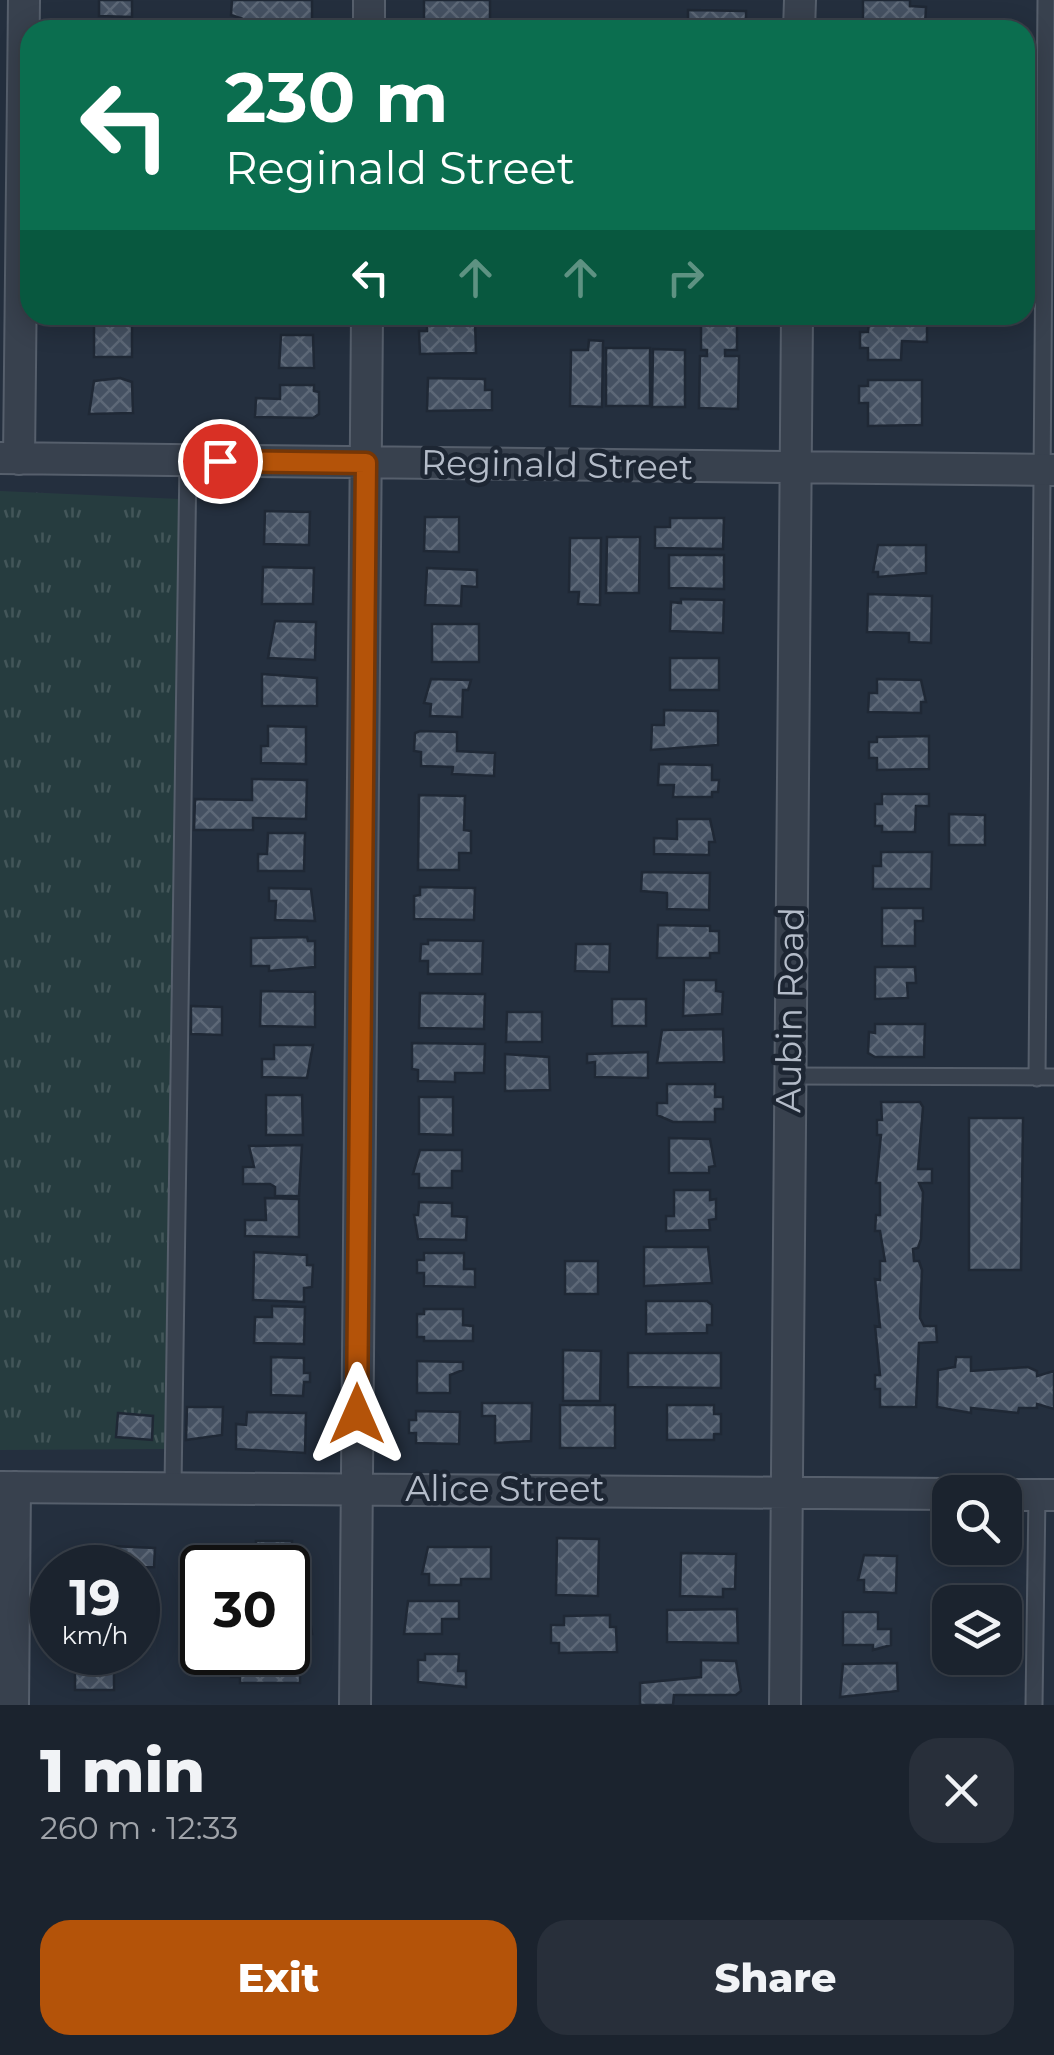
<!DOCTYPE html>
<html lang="en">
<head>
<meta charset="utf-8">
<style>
	:root { --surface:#1b232e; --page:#282f3a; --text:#f1f3f6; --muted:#a0a4aa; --line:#39404a; --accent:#b45309 }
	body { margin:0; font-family:Montserrat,sans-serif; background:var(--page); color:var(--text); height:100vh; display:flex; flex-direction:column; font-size:38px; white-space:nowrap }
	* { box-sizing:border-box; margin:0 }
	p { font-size:32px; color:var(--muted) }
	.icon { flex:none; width:55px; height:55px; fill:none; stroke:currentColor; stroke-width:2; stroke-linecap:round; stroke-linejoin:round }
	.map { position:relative; height:1705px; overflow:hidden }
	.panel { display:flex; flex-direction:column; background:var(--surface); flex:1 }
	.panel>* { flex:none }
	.guide { position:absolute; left:20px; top:20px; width:1015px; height:305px; border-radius:30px; box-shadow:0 5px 25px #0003,0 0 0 2px var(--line); background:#0b6e4f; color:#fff; overflow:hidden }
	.controls { position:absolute; left:932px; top:1475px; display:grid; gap:20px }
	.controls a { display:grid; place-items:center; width:90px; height:90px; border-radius:20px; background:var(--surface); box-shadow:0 5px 25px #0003,0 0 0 2px var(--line); font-size:50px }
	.speed { position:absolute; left:30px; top:1545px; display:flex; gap:20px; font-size:50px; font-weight:700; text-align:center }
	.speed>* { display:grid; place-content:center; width:130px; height:130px; border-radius:50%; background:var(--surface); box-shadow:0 5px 25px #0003,0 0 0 2px var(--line); line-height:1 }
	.speed small { font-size:25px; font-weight:400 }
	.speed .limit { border:5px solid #111; border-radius:15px; background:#fff; color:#111 }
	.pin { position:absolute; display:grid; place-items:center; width:85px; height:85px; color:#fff; margin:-42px; border:5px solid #fff; border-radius:50%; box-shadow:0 2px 10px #0007 }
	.me { position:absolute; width:110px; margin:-55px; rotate:0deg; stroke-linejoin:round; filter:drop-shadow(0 0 8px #0008) }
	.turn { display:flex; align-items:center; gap:35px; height:210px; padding:0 40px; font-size:45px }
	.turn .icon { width:130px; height:130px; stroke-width:2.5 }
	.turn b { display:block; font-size:70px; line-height:85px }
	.lanes { display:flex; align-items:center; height:95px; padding:0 40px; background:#0003; justify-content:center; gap:50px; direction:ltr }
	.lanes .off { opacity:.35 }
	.round { display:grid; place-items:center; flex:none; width:105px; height:105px; border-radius:30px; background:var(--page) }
	.overview { display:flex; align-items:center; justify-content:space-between; height:170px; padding:0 40px }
	h1 { font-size:60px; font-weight:800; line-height:75px }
	.action { display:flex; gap:20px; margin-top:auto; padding:20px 40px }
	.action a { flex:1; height:115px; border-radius:30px; background:var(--accent); color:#fff; font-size:40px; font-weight:800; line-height:115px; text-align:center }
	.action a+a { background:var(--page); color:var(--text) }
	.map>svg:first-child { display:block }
</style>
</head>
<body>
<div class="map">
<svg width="1054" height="1705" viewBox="0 0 1054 1705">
	<defs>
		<pattern id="park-tufts" width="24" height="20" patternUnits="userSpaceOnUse" patternTransform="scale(2.5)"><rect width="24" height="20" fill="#263c3f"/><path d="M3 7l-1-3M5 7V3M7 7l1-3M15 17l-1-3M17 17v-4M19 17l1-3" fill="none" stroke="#435659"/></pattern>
		<pattern id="building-cross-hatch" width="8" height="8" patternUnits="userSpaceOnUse" patternTransform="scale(2.5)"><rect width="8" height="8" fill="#455162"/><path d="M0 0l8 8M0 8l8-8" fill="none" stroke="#5d6877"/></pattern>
	</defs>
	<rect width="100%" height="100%" fill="#242f3e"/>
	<path fill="url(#park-tufts)" d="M0 491 179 499 165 1449 0 1450Z"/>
	<path fill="url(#building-cross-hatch)" stroke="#1f2835" stroke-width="2.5" d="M99 0H132V17L99 16Z
		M232 0H312V20L243 19 231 15Z
		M424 0H490V24L424 19Z
		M863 0H910V6L926 7 925 25 863 21Z
		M688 10 746 11V30H688Z
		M246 315H316V318L246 319Z
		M427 321H475L476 353 420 354 419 331H427Z
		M869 322 927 323V342L902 341 901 360H868V348H860V332H868Z
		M94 324H132V357H94Z
		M701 325H737V350H725V356H739L738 409 699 408 700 356H707V350H701Z
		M281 335H313L314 368H279Z
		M589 340 603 341 602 407 570 406 571 350H588Z
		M606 348H650V406H606Z
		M653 349 685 350V407H652Z
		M120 378 132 382 133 413 89 414 94 381Z
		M428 378 485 379V390H492V410L427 411Z
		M868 380H922V425L868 426V403H859V386H868Z
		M280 385H314V391L319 392V414L313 418 255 417 256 398 280 399Z
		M265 511 310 512 309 545 264 544Z
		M425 517H459V552L424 551Z
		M670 518H724L723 549 655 548V527H670Z
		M607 537H640L639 593H606Z
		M570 538H601L600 605 578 604 579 592H569Z
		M878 545H926V573L878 577V572H873Z
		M669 555H724V589L669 588Z
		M263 567 314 568 313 604H262Z
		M427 568 477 570V587L462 586 461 606 425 605Z
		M868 594 932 596 931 643 909 642V633L867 632Z
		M681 599 724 600 723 633 670 631 671 602 681 603Z
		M275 621 316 622 315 660 268 658Z
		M432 624H479V662H432Z
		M670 658H719V690H670Z
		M262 674 317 678V706H262Z
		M431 679 471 680 468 690H463L462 717 430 716 431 704 424 703Z
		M877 679 921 680 926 702H921V713L868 712 869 693H877Z
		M664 710 718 711V745L651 750 652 725H664Z
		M268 726 306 727V764L261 763V746H268Z
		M420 731 457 732V751L495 753 494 776 452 774 453 767 421 766V752L414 751 415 733Z
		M929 736V769L877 770V758H869V742H877V737Z
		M659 764 712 765V780H719L718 792H712V797H673L674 785H658Z
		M252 779 307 780 306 819 253 818V830H194L195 799 252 800Z
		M882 794H929V806H916L915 832H882V826H875V804H882Z
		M419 795 465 796 464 830 471 831V853H459V870H418Z
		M949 814 985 815V845H949Z
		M677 819H710L715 842H709V855L654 854V838L677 839Z
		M268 833H305L304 871H258V854H267Z
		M881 852H932L931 889H873V866H881Z
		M642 872 710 873 709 910 667 909V893L641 891Z
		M420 887 475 888 474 920 414 919V896L420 895Z
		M269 888 311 889 315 921 275 920 276 901H269Z
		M882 908H923V921H915V946H882Z
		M658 925 710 926V931H719V953H710V958H657Z
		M307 937 308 941H315V967L269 971V966H251V938Z
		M428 940 483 941 482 974H428V961H420L421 944H428Z
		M576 944H610L609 972 575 971Z
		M875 967H915L916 983H907L908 998 875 999Z
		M684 980H716V991L723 992 722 1014 683 1016Z
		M261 991 315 992V1027L260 1026Z
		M420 993 485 994 484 1029 419 1028Z
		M612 999H646V1026H612Z
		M191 1006 222 1007V1035L191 1034Z
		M507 1012H542V1042H506Z
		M875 1024H925L924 1057H875L868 1053 869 1032 875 1033Z
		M723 1029 724 1062 657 1063 662 1030Z
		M412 1043 485 1044 484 1073H455V1082L418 1081V1070L412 1069Z
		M274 1045H313L307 1078 262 1077V1059H274Z
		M648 1052V1078L595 1077V1062L587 1063V1054Z
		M505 1054 549 1057 550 1090 505 1091Z
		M667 1084H715V1097H723V1109H715V1122H673L657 1115V1103H667Z
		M266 1095H302L303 1135H266Z
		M419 1097H453V1135L419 1134Z
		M881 1102H920L923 1107 918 1169H932V1183H919L923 1192 921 1239 918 1248 913 1249 914 1261H919L922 1270 920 1318 924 1326H936L937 1342 919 1343 916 1407H880V1389H875V1375H880L875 1326 880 1327 875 1279 880 1280V1261H885L880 1231H875L876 1215H880V1183H876L881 1135H877V1120H882Z
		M969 1118H1023L1021 1270H969Z
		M669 1138 710 1139 715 1166 709 1167V1173H669Z
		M302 1145 299 1196H275V1187L270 1184H243V1167H254L249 1146Z
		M420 1150H462V1171H452V1188H419V1174H413Z
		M674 1190H710V1200L716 1199V1219L709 1220 710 1230 666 1231V1216H674Z
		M265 1198 299 1199V1237L245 1236V1220H266Z
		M419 1202 452 1203V1216L467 1217 466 1240 418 1239 414 1215H418Z
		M644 1247H708L712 1283 644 1286Z
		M254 1252 307 1255V1265H313L312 1287 304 1288V1302L253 1300Z
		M424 1253H464V1269H475V1287L424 1286V1273H417V1260H424Z
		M565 1261H598V1294H565Z
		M646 1301H707L712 1305V1325H707V1333L646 1334Z
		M272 1306 305 1307 304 1344 254 1343 255 1317H272Z
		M424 1309H463V1325L473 1326V1341H424V1337H417V1314H424Z
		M563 1350 601 1351 600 1401H563Z
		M628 1353H721V1388L628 1387Z
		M271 1357 304 1358V1373H310V1382H304L303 1396 271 1395Z
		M956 1357H971V1371L1028 1367 1037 1371V1376L1054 1371V1409L1037 1404V1408H1019L1018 1413 971 1408V1413L937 1407 938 1370 955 1367Z
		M417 1361 463 1362V1370L450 1375V1393H417Z
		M482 1403H532L531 1441 495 1443V1416H482Z
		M560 1405H615V1448H560Z
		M667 1405H714V1414H721V1434H714V1440H667Z
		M187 1407H223L222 1435 186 1440Z
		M416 1411 460 1412 459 1444 416 1443V1433H409V1420H416Z
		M247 1412 306 1413 305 1453 236 1449V1424L246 1425Z
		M118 1413 153 1416 152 1440 116 1437Z
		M557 1538 599 1539 598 1596 556 1595Z
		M256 1541H292V1552L297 1551V1579H288V1568H244L256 1564Z
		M88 1545 155 1548 154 1567 87 1568Z
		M428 1547H491V1579H461V1585H429V1574H422Z
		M681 1553 736 1554 735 1589H723V1597L680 1596Z
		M864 1555 897 1556 896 1593 864 1592V1580H858Z
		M288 1598H307L312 1634H288Z
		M408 1601H459V1619H442V1634H404Z
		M737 1609 738 1643 667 1642V1610Z
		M843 1612H878V1629H891V1645L873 1650V1645H843Z
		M610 1615V1627H616L617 1652 559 1653V1643H551V1625H564V1616Z
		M288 1650H293V1659L300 1658V1683H240V1677H231V1662H240L241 1652Z
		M425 1654H459L458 1671H466V1687L418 1682V1660H425Z
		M75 1658H114V1690H75Z
		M701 1660 736 1661 741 1691 736 1695H674L673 1705H640V1683L701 1677Z
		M897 1663 898 1691 840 1697 843 1664Z"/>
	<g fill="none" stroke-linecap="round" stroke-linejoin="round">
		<g stroke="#565f6c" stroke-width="19">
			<path id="lane" d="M790 1076 1054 1077
				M1037 1078 1046 0
				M173 1487 188 461
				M1034 1705 1037 1495"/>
		</g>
		<g stroke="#565f6c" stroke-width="34">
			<path id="street" d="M369 30V0
				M799 30 800 0
				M0 458 1054 470
				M19 459 24 0
				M0 1487 950 1494
				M1005 1495H1054
				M13 1705 15 1487
				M355 1705 367 315
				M785 1705 797 315"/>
		</g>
		<use href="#lane" stroke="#38414e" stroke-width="15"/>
		<use href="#street" stroke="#38414e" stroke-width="30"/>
	</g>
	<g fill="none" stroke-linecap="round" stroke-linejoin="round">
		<g stroke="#753606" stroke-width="25">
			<path id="route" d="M220 461 366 463 357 1414"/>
		</g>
		<use href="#route" stroke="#b45309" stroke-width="18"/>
	</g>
	<g text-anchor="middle" stroke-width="9" stroke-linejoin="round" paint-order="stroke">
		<g font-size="35" fill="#b4bcc9" stroke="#1d2633">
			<text transform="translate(557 465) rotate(1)" y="12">Reginald Street</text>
			<text transform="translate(790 1010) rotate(-89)" y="12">Aubin Road</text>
			<text x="505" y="1501">Alice Street</text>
		</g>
	</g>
</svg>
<div class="controls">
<a><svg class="icon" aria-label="search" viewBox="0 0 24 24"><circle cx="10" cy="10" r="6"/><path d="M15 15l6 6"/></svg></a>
<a><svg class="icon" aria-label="layers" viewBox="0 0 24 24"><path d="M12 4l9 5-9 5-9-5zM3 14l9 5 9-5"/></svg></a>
</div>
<div class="speed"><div>19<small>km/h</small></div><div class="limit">30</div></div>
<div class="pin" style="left:220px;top:461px;background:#d93025"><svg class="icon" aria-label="arrive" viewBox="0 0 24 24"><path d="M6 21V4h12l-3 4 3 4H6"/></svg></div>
<svg class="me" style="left:357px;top:1414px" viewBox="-20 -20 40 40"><path d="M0-17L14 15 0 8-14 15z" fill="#b45309" stroke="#fff" stroke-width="4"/></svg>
<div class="guide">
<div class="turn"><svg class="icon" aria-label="left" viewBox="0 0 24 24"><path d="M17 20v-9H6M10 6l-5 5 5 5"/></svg><div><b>230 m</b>Reginald Street</div></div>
<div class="lanes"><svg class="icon" aria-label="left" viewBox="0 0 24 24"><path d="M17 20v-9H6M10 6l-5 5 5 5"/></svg><svg class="icon off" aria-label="ahead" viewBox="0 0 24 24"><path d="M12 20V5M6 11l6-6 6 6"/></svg><svg class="icon off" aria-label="ahead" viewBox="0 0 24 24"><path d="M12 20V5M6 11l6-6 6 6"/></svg><svg class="icon off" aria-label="right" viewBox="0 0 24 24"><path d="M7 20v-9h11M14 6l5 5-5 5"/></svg></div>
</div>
</div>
<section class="panel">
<div class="overview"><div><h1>1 min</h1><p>260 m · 12:33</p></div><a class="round"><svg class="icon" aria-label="close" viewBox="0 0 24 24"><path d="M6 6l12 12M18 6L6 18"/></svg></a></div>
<div class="action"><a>Exit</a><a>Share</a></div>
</section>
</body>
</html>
